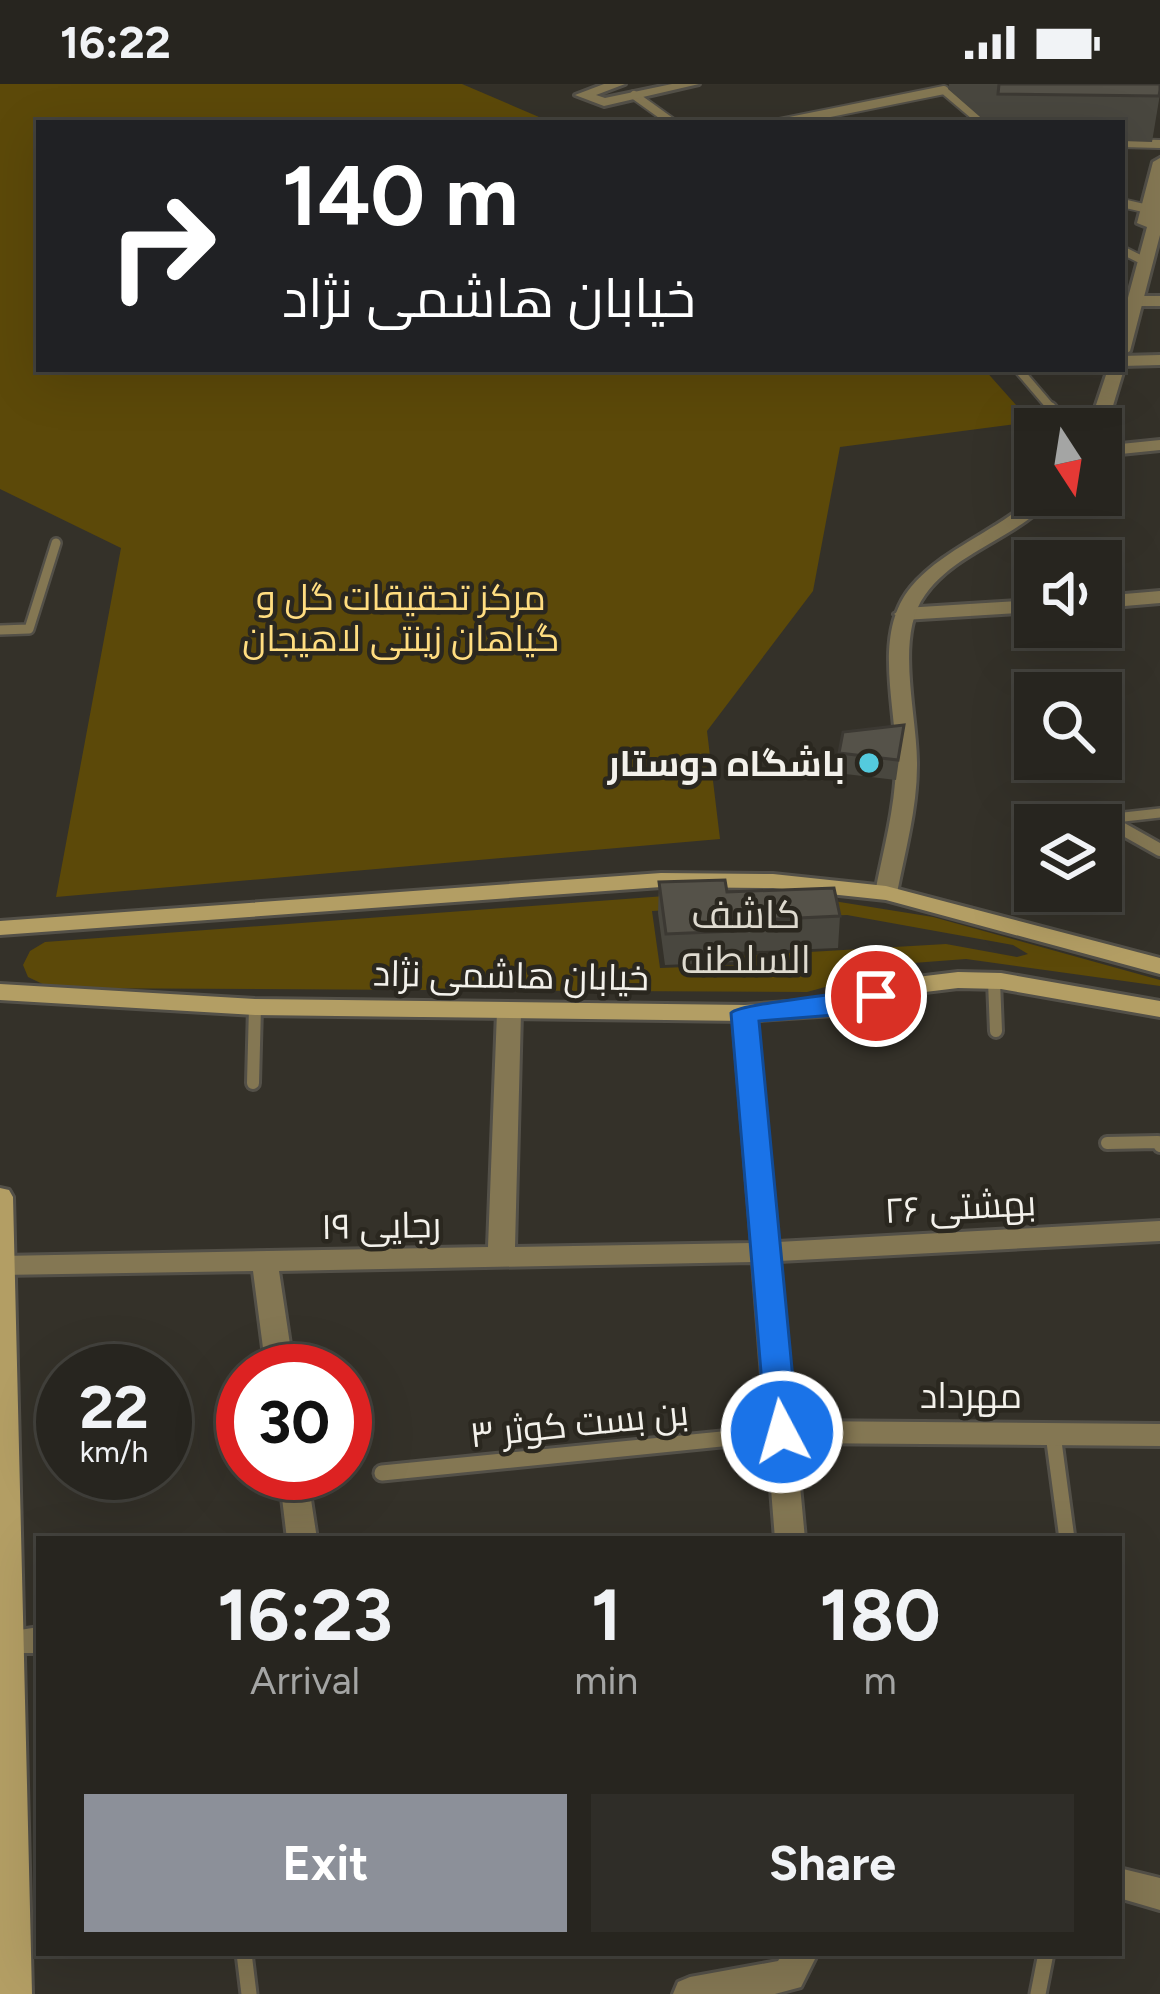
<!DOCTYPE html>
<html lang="en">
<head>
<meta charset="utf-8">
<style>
	:root { --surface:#27251f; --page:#2f2d28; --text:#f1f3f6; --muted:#a4a5a4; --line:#43423d; --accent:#8c9099 }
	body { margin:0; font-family:Figtree,Cairo,sans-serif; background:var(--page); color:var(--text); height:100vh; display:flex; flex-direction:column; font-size:45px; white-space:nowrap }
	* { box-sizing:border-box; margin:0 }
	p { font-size:39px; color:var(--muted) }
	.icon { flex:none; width:66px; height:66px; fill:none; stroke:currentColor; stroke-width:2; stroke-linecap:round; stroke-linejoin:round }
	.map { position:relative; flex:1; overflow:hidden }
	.panel { position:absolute; left:36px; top:1452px; width:1086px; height:420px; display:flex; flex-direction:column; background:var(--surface); border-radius:0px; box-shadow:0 12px 48px #0002,0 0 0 3px var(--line) }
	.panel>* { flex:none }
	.hud { position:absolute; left:36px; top:36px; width:1089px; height:252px; border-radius:0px; box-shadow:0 12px 48px #0002,0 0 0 3px var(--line); background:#202124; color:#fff; overflow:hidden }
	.needle { width:78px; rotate:168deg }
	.fabs { position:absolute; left:1014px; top:324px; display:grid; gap:24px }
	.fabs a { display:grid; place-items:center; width:108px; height:108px; border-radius:0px; background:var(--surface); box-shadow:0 12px 48px #0002,0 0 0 3px var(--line); font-size:60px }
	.speed { position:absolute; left:36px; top:1260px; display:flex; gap:24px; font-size:60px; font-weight:700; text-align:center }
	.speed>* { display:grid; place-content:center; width:156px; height:156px; border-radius:50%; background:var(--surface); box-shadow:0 12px 48px #0002,0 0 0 3px var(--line); line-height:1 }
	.speed small { font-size:30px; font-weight:400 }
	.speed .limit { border:18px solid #d22; background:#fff; color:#111 }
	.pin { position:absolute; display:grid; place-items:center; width:102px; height:102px; color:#fff; margin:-51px; border:6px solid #fff; border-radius:50%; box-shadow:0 3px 12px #0007 }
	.me { position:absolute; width:132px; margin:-66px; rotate:354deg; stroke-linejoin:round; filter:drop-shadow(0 0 9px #0008) }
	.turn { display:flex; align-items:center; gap:42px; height:252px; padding:0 48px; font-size:54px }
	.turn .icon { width:156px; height:156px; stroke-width:2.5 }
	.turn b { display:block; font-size:84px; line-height:102px }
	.eta { display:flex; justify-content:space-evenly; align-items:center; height:204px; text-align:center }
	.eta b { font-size:72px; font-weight:700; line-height:84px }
	.button { display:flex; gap:24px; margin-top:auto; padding:24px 48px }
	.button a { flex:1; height:138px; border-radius:0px; background:var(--accent); color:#fff; font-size:48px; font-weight:700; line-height:138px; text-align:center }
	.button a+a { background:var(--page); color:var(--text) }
	.status { display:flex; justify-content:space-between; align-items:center; height:84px; padding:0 60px; background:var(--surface); direction:ltr }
	.status svg { height:33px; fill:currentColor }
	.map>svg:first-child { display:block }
</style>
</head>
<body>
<div class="status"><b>16:22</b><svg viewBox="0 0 49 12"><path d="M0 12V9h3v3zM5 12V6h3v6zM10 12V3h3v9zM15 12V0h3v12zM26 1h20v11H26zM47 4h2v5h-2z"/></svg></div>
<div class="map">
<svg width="1160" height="1910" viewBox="0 0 1160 1910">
	<rect width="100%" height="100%" fill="#343129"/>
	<path fill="#5c4909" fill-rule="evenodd" d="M0 0H462L553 39H39V285H984L1031 338 840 363 813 507 707 647 720 755 56 813 121 464 0 405Z
		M759 805 933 833 1160 896V902L966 875 913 879 807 908 51 904 28 893 23 881 30 867 45 858ZM726 823 729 836 847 831 1013 861 1028 870 1017 873 946 860 739 872V881L660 884 652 827Z"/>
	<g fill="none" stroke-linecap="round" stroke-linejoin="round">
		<g stroke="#535048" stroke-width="12">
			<path id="service-far3" d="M634 11 673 39
				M780 39 944 6 983 39
				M1122 59 1160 60
				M1122 119 1148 125
				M1122 166 1138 174
				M1018 285 1053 326"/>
		</g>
		<g stroke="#535048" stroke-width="14">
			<path id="service-far2" d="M1051 323 1069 345
				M0 546 29 545 56 459
				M1106 735 1160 729"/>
		</g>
		<g stroke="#535048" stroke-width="18">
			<path id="service-far1" d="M1105 735 1160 766
				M1106 735 1115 734
				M994 897 996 947
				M253 999 255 923
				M1107 1059 1158 1058 1160 1062"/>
		</g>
		<g stroke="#535048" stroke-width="21">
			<path id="service" d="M1053 1350 1067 1455
				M382 1389 781 1349
				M244 1869 249 1910
				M1038 1910 1046 1869"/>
		</g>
		<g stroke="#535048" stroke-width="6">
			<path id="minor" d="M1160 212V222H1138L1130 217 1138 212Z
				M1160 271V281L1122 282V272Z
				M1160 356V366L1101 372V362Z
				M1160 507V519L1101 524V512Z
				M1035 516V528L904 536 894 530 904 524Z
				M509 920 521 928 515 1163 752 1159 733 929 737 923H753L778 1158 1160 1137V1157L779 1177 794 1337 1160 1340V1362L796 1359 805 1455H775L753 1178 279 1187 294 1287H266L253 1187 0 1191 1 1172 488 1163 497 928Z
				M279 1389H307L317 1455H287Z
				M39 1543V1569H0V1549Z
				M1119 1784 1160 1794V1826L1119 1814Z
				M783 1869H818L801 1903 775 1910H673L678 1898 690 1893 778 1877Z"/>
		</g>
		<g stroke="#535048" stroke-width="6">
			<path id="tertiary" d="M604 0H625L596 11 605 14 672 0H699L604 22 575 11Z
				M1160 74V151L1130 267 1122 272V236L1147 143 1137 139 1153 78Z
				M1122 282 1124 285 1106 345 1101 349V345H1088L1108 285H1122Z
				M1036 411H1055C1019 454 957 466 925 511 894 553 918 633 917 682 917 725 905 767 897 809L894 814H878L875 809C883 767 895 725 896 682 898 627 871 551 911 503 945 463 998 447 1036 411Z"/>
		</g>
		<g stroke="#535048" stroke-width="6">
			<path id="secondary" d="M661 789 773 790 886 802 1160 874V890L886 816 773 804 661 803 0 851V837Z
				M958 888 1001 889 1160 917V933L1001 905 958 904 917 909 834 931 745 937 255 931 0 916V900L255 915 745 921 834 915 917 893Z
				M0 1104 9 1106 13 1113 32 1910H0Z"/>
		</g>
		<use href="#service-far3" stroke="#847753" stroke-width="8"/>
		<use href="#service-far2" stroke="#847753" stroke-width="9"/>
		<use href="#service-far1" stroke="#847753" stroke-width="12"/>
		<use href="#service" stroke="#847753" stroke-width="15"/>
		<use href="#minor" fill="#847753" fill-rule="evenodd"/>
		<use href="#tertiary" fill="#847753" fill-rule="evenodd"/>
		<use href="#secondary" fill="#b39e64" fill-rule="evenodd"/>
	</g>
	<path fill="#49473f" d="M949 0H1160V10L1152 58 1122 57V39H987L948 5Z
		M904 641 896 696 837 689 839 669Z
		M659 798 727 808 840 832 838 864 734 868V878L665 881 658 829Z"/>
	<path fill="#555249" stroke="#3c3933" stroke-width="3" d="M999 0H1160V6L1159 12 998 10Z
		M904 641 898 676 839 669 843 648Z
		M725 796 727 808 834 804 840 832 733 837 735 847 666 850 659 798Z"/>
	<path fill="#1a73e8" stroke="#114b97" stroke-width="3" d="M876 903 889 912 885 918 834 931 759 937 798 1348 793 1357 782 1361 770 1357 766 1348 731 929C741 919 849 910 876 903Z"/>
	<circle fill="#54cade" stroke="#2a271f" stroke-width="4.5" cx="869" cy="679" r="12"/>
	<g text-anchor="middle" stroke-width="9" stroke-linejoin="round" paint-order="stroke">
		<g font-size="36" fill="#ffdd80" stroke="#2a271f">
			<text x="401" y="526">مرکز تحقیقات گل و<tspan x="401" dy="41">گیاهان زینتی لاهیجان</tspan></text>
		</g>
		<g font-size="36" font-weight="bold" fill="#f3f1eb" stroke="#2a271f" text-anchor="end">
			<text x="845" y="692">باشگاه دوستار</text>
		</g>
		<g font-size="36" fill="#f3f1eb" stroke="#2a271f">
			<text transform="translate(511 891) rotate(1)" y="13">خیابان هاشمی نژاد</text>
			<text transform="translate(960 1122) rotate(-3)" y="13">بهشتی ۲۶</text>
			<text transform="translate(381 1141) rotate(-1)" y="13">رجایی ۱۹</text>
			<text x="971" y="1324">مهرداد</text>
			<text transform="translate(579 1339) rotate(-6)" y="13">بن بست کوثر ۳</text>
		</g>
		<g font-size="39" fill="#dedacf" stroke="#2a271f">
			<text x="746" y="844">کاشف<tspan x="746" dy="45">السلطنه</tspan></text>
		</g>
	</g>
</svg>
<div class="fabs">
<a><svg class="needle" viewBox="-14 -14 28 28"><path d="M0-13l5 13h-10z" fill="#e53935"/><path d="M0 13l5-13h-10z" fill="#a4a5a4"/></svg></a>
<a><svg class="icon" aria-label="sound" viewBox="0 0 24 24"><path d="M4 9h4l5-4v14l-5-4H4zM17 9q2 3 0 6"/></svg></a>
<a><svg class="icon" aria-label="search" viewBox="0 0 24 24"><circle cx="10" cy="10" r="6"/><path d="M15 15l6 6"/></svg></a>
<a><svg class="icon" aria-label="layers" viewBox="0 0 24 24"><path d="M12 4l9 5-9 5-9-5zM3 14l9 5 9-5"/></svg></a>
</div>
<div class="speed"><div>22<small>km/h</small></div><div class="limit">30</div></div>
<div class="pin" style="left:876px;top:912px;background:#d93025"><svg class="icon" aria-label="arrive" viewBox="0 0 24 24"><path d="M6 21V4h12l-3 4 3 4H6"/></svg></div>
<svg class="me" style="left:782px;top:1348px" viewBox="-20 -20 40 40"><circle r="17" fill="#1a73e8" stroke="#fff" stroke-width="3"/><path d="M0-11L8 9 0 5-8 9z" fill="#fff"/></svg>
<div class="hud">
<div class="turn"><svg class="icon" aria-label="right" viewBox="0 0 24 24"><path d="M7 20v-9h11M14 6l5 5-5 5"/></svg><div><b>140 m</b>خیابان هاشمی نژاد</div></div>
</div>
<section class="panel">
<div class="eta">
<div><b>16:23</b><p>Arrival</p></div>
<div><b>1</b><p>min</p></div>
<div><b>180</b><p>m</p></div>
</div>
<div class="button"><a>Exit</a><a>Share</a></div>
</section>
</div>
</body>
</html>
